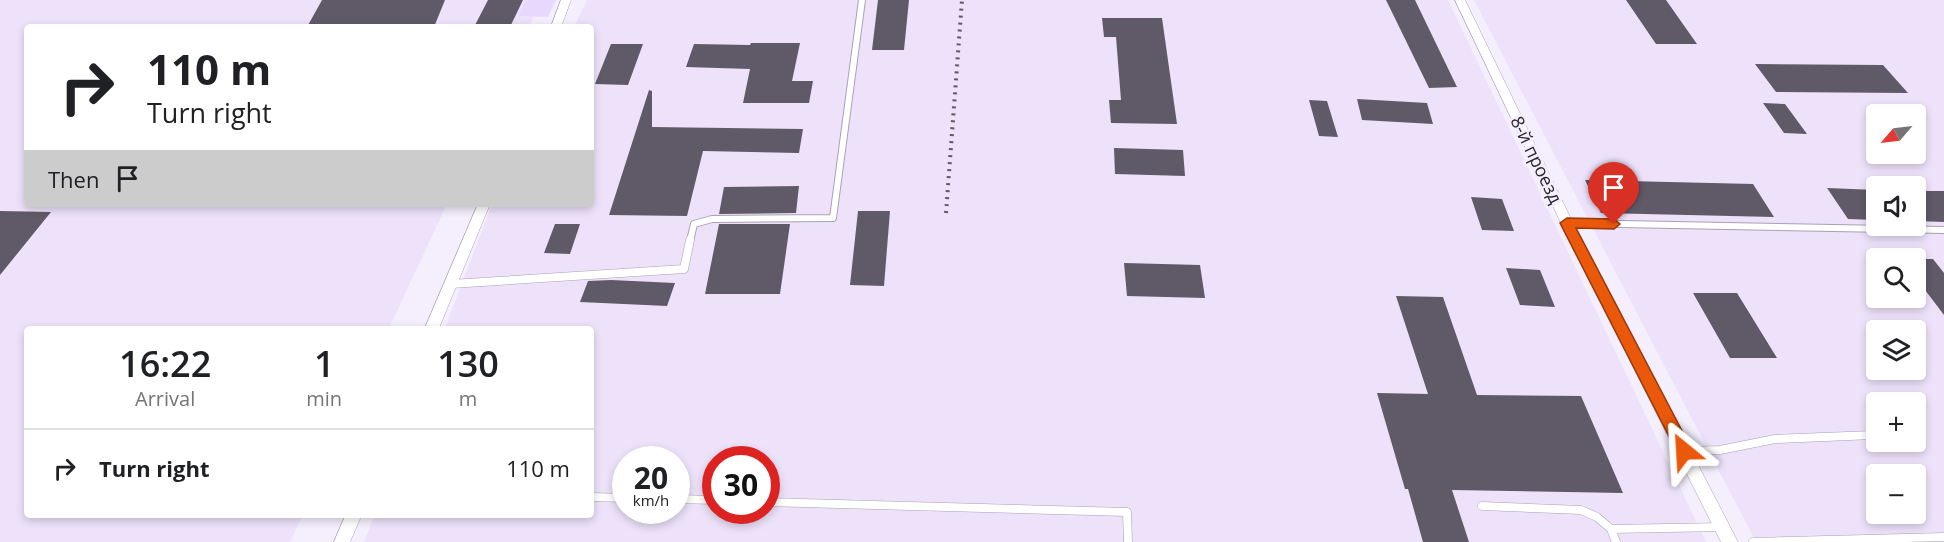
<!DOCTYPE html>
<html lang="en">
<head>
<meta charset="utf-8">
<style>
	:root { --surface:#fff; --page:#f2f2f2; --text:#202124; --muted:#757577; --line:#e0e0e0 }
	body { margin:0; font-family:"Open Sans",sans-serif; background:var(--page); color:var(--text); height:100vh; display:flex; flex-direction:column; font-size:22px; white-space:nowrap }
	* { box-sizing:border-box; margin:0 }
	p { font-size:20px; color:var(--muted) }
	.icon { flex:none; width:33px; height:33px; fill:none; stroke:currentColor; stroke-width:2; stroke-linecap:round; stroke-linejoin:round }
	.map { position:relative; flex:1; overflow:hidden }
	.details { position:absolute; left:24px; top:326px; width:570px; height:192px; display:flex; flex-direction:column; background:var(--surface); border-radius:6px; box-shadow:0 3px 9px #0003 }
	.details>* { flex:none }
	.guide { position:absolute; left:24px; top:24px; width:570px; height:183px; border-radius:6px; box-shadow:0 3px 9px #0003; background:#fff; color:var(--text); overflow:hidden }
	.needle { width:39px; rotate:242deg }
	.tools { position:absolute; left:1866px; top:104px; display:grid; gap:12px }
	.tools a { display:grid; place-items:center; width:60px; height:60px; border-radius:6px; background:var(--surface); box-shadow:0 3px 9px #0003; font-size:30px }
	.speed { position:absolute; left:612px; top:446px; display:flex; gap:12px; font-size:30px; font-weight:700; text-align:center }
	.speed>* { display:grid; place-content:center; width:78px; height:78px; border-radius:50%; background:var(--surface); box-shadow:0 3px 9px #0003; line-height:1 }
	.speed small { font-size:15px; font-weight:400 }
	.speed .limit { border:9px solid #d22; background:#fff; color:#111 }
	.pin { position:absolute; display:grid; place-items:center; width:51px; height:51px; color:#fff; margin:-62px -26px; border-radius:50% 50% 50% 0; rotate:-45deg; box-shadow:0 0 6px #0007 }
	.pin .icon { rotate:45deg }
	.me { position:absolute; width:66px; margin:-33px; rotate:333deg; stroke-linejoin:round; filter:drop-shadow(0 0 4px #0008) }
	.turn { display:flex; align-items:center; gap:21px; height:126px; padding:0 24px; font-size:27px }
	.turn .icon { width:78px; height:78px; stroke-width:2.5 }
	.turn b { display:block; font-size:42px; line-height:51px }
	.then { display:flex; align-items:center; height:57px; padding:0 24px; background:#0003; gap:12px; font-size:22px }
	.eta { display:flex; justify-content:space-evenly; align-items:center; height:102px; text-align:center }
	.eta b { font-size:36px; font-weight:600; line-height:42px }
	ul { padding:0; list-style:none }
	li { display:flex; align-items:center; gap:18px; height:78px; padding:0 24px; border-top:2px solid var(--line) }
	li div { flex:1 }
	li b { display:block; font-size:22px }
	li em { font-style:normal }
	.map>svg:first-child { display:block }
</style>
</head>
<body>
<div class="map">
<svg width="1944" height="542" viewBox="0 0 1944 542">
	<rect width="100%" height="100%" fill="#f5effd"/>
	<path fill="#ede2fa" fill-rule="evenodd" d="M0 0H541L529 27H27V204H447L389 328H27V514L303 515 290 542H0Z
		M587 0H1448L1706 542H364L375 515 591 514V328H445L492 204H591V27H574ZM626 459H676V510H626ZM716 459H766V510H716Z
		M1474 0H1944V542H1756ZM1876 114H1916V153H1876ZM1876 186H1916V225H1876ZM1876 258H1916V297H1876ZM1876 330H1916V369H1876ZM1876 402H1916V441H1876ZM1876 474H1916V513H1876Z"/>
	<path fill="#e9d8fd" d="M526 0H556L548 17 518 16Z"/>
	<path fill="#605a68" d="M322 0H445L434 27H307Z
		M488 0H523L510 27H474Z
		M878 0H909L904 50H872Z
		M1386 0H1415L1457 87 1429 88Z
		M1626 0H1666L1697 44H1656Z
		M1102 18H1162L1177 124 1111 123 1109 100H1121L1116 37H1104Z
		M751 43H800L792 81H813L809 103H743L750 69 686 67 694 44 750 45Z
		M611 44H643L628 85 595 84Z
		M1755 64 1883 65 1908 93 1776 92Z
		M649 90 652 91V127L803 129 799 153 703 151 687 216 609 215Z
		M1357 99 1427 103 1433 124 1362 120Z
		M1309 100 1327 101 1338 137 1319 136Z
		M1763 103 1785 104 1807 134 1784 133Z
		M1114 148 1183 150 1185 176 1115 174Z
		M1585 180 1753 184 1774 217 1601 213Z
		M799 186 796 213 719 214 724 187Z
		M1827 188 1876 190V220L1848 219Z
		M1916 191H1944V222L1916 221Z
		M1471 197 1502 199 1514 231 1482 230Z
		M0 211 51 212 0 275Z
		M858 211H890L884 286 850 285Z
		M555 224H580L570 254 544 253Z
		M719 224H790L780 294H705Z
		M1916 259H1933L1944 273V315L1916 278Z
		M1124 263 1200 265 1205 298 1127 296Z
		M1506 268 1540 270 1555 307 1520 305Z
		M611 280 675 283 667 306 580 302 588 281Z
		M1693 293H1737L1777 358H1730Z
		M1396 296 1443 297 1477 395 1581 396 1623 493 1452 490 1469 542H1423L1408 489H1405L1377 393 1428 394Z"/>
	<g fill="none" stroke-linecap="round" stroke-linejoin="round">
		<g stroke="#a9a1b2" stroke-width="8">
			<path id="service-far1" d="M1567 223 1944 230
				M690 241 694 224 712 219 833 218 862 0"/>
		</g>
		<g stroke="#a9a1b2" stroke-width="9">
			<path id="service" d="M451 284 684 269 690 240
				M1684 451 1720 450 1775 439 1873 435
				M591 497 626 498
				M676 499 716 500
				M766 502 1127 512 1128 542
				M1482 506 1581 510 1597 517 1611 529
				M1616 542 1611 529 1723 527
				M1753 542 1944 537"/>
		</g>
		<g stroke="#a9a1b2" stroke-width="1">
			<path id="minor" d="M561 0H571L561 27H551Z
				M1455 0H1465L1573 223 1738 542H1721L1561 223Z
				M478 204H490L439 328H425Z
				M346 514H362L350 542H334Z"/>
		</g>
		<use href="#service-far1" stroke="#fff" stroke-width="6"/>
		<use href="#service" stroke="#fff" stroke-width="8"/>
		<use href="#minor" fill="#fff" fill-rule="evenodd"/>
		<path stroke="#5d5a62" stroke-width="4" stroke-dasharray="2 5" stroke-linecap="butt" d="M946 213 962 0"/>
	</g>
	<path fill="#ea580c" stroke="#983908" stroke-width="1.5" d="M1567 218 1614 219 1620 224 1614 229 1576 228 1690 446 1692 451 1690 456H1679L1560 223Z"/>
	<g text-anchor="middle" stroke-width="6" stroke-linejoin="round" paint-order="stroke">
		<g font-size="18" fill="#28252b" stroke="#f5effd">
			<text transform="translate(1536 160) rotate(64)" y="6">8-й проезд</text>
		</g>
	</g>
</svg>
<div class="tools">
<a><svg class="needle" viewBox="-14 -14 28 28"><path d="M0-13l5 13h-10z" fill="#e53935"/><path d="M0 13l5-13h-10z" fill="#757577"/></svg></a>
<a><svg class="icon" aria-label="sound" viewBox="0 0 24 24"><path d="M4 9h4l5-4v14l-5-4H4zM17 9q2 3 0 6"/></svg></a>
<a><svg class="icon" aria-label="search" viewBox="0 0 24 24"><circle cx="10" cy="10" r="6"/><path d="M15 15l6 6"/></svg></a>
<a><svg class="icon" aria-label="layers" viewBox="0 0 24 24"><path d="M12 4l9 5-9 5-9-5zM3 14l9 5 9-5"/></svg></a>
<a>+</a>
<a>−</a>
</div>
<div class="speed"><div>20<small>km/h</small></div><div class="limit">30</div></div>
<div class="pin" style="left:1614px;top:224px;background:#d93025"><svg class="icon" aria-label="arrive" viewBox="0 0 24 24"><path d="M6 21V4h12l-3 4 3 4H6"/></svg></div>
<svg class="me" style="left:1684px;top:451px" viewBox="-20 -20 40 40"><path d="M0-17L14 15 0 8-14 15z" fill="#ea580c" stroke="#fff" stroke-width="4"/></svg>
<div class="guide">
<div class="turn"><svg class="icon" aria-label="right" viewBox="0 0 24 24"><path d="M7 20v-9h11M14 6l5 5-5 5"/></svg><div><b>110 m</b>Turn right</div></div>
<div class="then">Then<svg class="icon" aria-label="arrive" viewBox="0 0 24 24"><path d="M6 21V4h12l-3 4 3 4H6"/></svg></div>
</div>
<section class="details">
<div class="eta">
<div><b>16:22</b><p>Arrival</p></div>
<div><b>1</b><p>min</p></div>
<div><b>130</b><p>m</p></div>
</div>
<ul>
<li><svg class="icon" aria-label="right" viewBox="0 0 24 24"><path d="M7 20v-9h11M14 6l5 5-5 5"/></svg><div><b>Turn right</b></div><em>110 m</em></li>
</ul>
</section>
</div>
</body>
</html>
